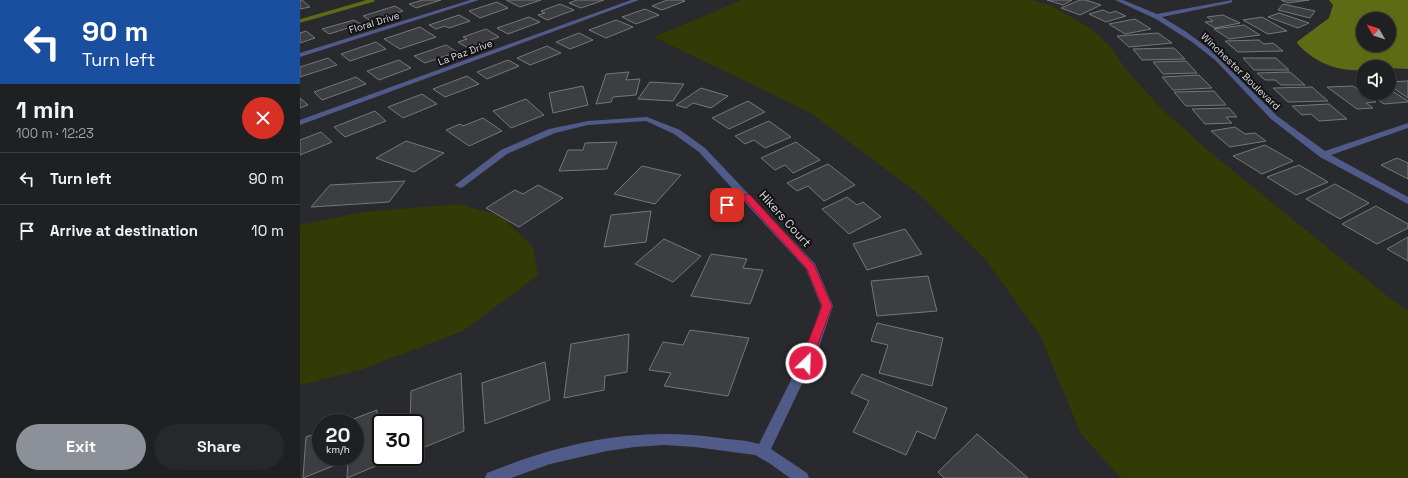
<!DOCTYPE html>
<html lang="en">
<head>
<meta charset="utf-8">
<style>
	:root { --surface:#1f2022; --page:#27282a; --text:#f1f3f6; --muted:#a1a3a5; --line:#3c3e40; --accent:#8c9099 }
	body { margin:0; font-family:"Space Grotesk",sans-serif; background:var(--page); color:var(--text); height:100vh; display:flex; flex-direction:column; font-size:15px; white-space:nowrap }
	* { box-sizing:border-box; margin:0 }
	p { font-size:13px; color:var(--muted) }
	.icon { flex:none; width:22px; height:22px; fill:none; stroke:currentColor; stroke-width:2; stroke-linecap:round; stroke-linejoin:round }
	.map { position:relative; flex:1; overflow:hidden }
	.side { display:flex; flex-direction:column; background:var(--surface); width:300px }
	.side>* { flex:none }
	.banner { background:#1a4fa0; color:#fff; overflow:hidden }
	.needle { width:26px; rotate:309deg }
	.controls { position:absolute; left:1056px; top:12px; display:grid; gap:8px }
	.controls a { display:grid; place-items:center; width:40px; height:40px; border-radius:50%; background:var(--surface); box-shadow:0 1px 3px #0004,0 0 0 1px var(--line); font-size:20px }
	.speed { position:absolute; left:12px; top:414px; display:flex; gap:8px; font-size:20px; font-weight:700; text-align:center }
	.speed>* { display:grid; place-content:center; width:52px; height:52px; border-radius:50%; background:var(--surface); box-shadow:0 1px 3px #0004,0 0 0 1px var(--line); line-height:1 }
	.speed small { font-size:10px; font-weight:400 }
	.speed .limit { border:2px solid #111; border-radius:6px; background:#fff; color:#111 }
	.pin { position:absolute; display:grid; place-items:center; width:34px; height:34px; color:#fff; margin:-17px; border-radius:8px; box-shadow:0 2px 6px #0006 }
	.me { position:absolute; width:44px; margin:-22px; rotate:24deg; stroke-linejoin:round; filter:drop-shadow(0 0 3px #0008) }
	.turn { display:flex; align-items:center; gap:14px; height:84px; padding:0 16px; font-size:18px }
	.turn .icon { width:52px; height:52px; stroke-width:2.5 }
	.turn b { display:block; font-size:28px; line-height:34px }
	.round { display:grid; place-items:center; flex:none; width:42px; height:42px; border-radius:21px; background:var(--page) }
	.overview { display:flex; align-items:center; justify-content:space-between; height:68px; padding:0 16px }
	h1 { font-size:24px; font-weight:700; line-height:30px }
	.action { display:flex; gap:8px; margin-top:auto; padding:8px 16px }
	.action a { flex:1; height:46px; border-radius:24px; background:var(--accent); color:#fff; font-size:16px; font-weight:700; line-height:46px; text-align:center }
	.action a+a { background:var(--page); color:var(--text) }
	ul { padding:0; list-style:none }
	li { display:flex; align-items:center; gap:12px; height:52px; padding:0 16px; border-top:1px solid var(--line) }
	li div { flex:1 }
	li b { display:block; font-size:15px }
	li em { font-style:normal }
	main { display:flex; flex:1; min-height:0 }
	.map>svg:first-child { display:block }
</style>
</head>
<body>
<main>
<section class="side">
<div class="banner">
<div class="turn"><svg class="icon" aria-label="left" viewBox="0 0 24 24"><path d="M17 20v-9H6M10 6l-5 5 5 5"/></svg><div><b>90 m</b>Turn left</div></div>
</div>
<div class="overview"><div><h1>1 min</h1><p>100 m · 12:23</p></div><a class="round" style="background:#d93025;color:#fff"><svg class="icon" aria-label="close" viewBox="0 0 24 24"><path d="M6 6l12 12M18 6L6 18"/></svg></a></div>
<ul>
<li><svg class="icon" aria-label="left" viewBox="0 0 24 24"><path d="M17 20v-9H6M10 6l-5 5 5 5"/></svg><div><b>Turn left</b></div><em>90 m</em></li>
<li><svg class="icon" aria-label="arrive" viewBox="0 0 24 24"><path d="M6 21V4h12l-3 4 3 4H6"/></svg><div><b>Arrive at destination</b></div><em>10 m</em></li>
</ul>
<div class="action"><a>Exit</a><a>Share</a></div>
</section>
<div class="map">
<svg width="1108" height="478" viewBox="0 0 1108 478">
	<rect width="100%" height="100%" fill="#292a2d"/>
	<path fill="#323b05" d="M442 0H732L750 5 792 29 811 48 828 72 863 110 911 153 1087 296 1108 311V478H821L781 434 740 335 685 259 620 195 511 113 354 37Z
		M158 204 201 216 233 247 238 275 163 331 60 370 0 385V225L63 212Z"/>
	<path fill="#5d6b14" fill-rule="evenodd" d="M1029 0H1108V69L1063 67V70C1038 72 1013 62 997 43L998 41 1029 18 1033 5ZM1063 19H1089V45H1063Z"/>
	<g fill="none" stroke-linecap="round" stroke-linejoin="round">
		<path stroke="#5d6b14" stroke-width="3.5" d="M0 21 73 0"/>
	</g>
	<path fill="#3d3e42" stroke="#76777b" d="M0 0H2L10 7 0 9Z
		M123 0H141L116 8 109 4Z
		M206 0H241L220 7Z
		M277 0H304L281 8 269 3Z
		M367 0H381L385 1 362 10 352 6Z
		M747 0H772L763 5Z
		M780 0H786L801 5 780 15 761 8Z
		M981 0H1009L988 3Z
		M197 2 208 8 180 18 169 11Z
		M260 4 274 10 247 20 238 15 245 13 241 11Z
		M983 4 1015 11 1010 18 978 10Z
		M95 6 103 11 71 21 63 16Z
		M345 9 359 15 336 24 322 17Z
		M803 10 810 13 815 11 826 16 806 22 789 14Z
		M979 13 1009 23 998 28 968 17Z
		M159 15 170 21 149 28 145 26 136 29 129 25Z
		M923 15 940 23 915 28 905 22 913 21 907 17Z
		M229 17 240 22 208 34 197 28Z
		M962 17 987 31 968 34 943 20Z
		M835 19 851 29 825 34 809 24Z
		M54 20 61 24 29 34 22 29Z
		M316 20 333 27 306 38 289 30Z
		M944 25 960 35 929 39 914 29Z
		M120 27 136 37 100 49 84 39Z
		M186 29 199 37 168 48 158 42 167 39 163 37Z
		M6 31 15 38 0 43V33Z
		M279 33 293 40 270 49 256 42Z
		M858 33 872 43 829 47 817 36Z
		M959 40 964 44 973 43 983 51 938 52 925 41Z
		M76 42 86 49 50 61 41 54Z
		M146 45 157 52 125 63 114 56Z
		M247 46 261 53 230 65 217 58Z
		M874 48 885 59 842 60 833 49Z
		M28 58 37 65 0 77V67Z
		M943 58H976L989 70H954Z
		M99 60 111 68 79 80 67 71Z
		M208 60 219 66 187 79 177 72Z
		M886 61 897 73 863 74 853 62Z
		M329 72 326 80 340 79 336 95 313 97 311 102 296 104 306 74Z
		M990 72 1005 85H981L975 80H965L957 73Z
		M899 75 912 88 873 90 862 77Z
		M167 76 179 84 145 97 133 89Z
		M56 77 66 84 22 100 14 92Z
		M1108 81V98L1089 85V82Z
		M350 82 384 84 373 101 338 99Z
		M283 86 288 105 253 113 249 93Z
		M1053 86 1076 102 1066 103 1073 108 1057 109 1027 87Z
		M1012 87 1028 101 988 102 973 88Z
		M401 88 428 96 411 108 393 103 386 108 376 105Z
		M1089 89 1108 101V102L1084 104 1068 93H1089Z
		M914 91 926 105 886 106 874 92Z
		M122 94 137 104 103 118 88 107Z
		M0 98 8 105 0 108Z
		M226 99 244 115 211 128 193 111Z
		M448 101 465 112 429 129 412 118Z
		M1029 104 1047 119 1019 121 1011 114 1002 115 992 106Z
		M929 108 937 117H926L932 123 905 124 892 109Z
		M75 111 86 121 45 137 34 127Z
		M183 118 202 131 169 146 146 130 160 124 163 126Z
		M469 121 491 137 465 148 454 140 445 144 435 136Z
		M935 127 945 134 955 133 966 141 930 147 911 131Z
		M21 132 32 142 0 155V140Z
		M106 141 144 153 114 172 76 158Z
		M317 142 307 169 259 171 268 150H283L285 143Z
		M496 142 520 160 493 173 485 165 475 170 461 158Z
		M965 145 993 161 962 174 933 156Z
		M1097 158 1108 163V179L1081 165Z
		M528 164 555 185 524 201 508 186 497 191 487 183Z
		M999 165 1028 182 996 195 967 177Z
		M342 166 381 175 355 204 314 194Z
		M105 181 89 202 11 207 30 185Z
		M1035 184 1069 203 1040 219 1006 199Z
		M238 185 263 198 219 227 186 208 215 190 223 194Z
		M547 197 557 205 563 202 581 217 549 234 522 209Z
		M1076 206 1108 224V228L1077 244 1042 224Z
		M351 211 346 242 304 247 311 215Z
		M605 229 622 254 567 270 553 244Z
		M1108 237V261L1087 249Z
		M364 239 401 256 373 282 335 264Z
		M411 254 447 259 443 268 463 270 450 304 391 296Z
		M628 276 637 311 577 316 571 281Z
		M577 323 643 338 632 386 579 373 588 345 571 341Z
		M390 330 449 338 428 396 364 386 371 373 349 370 363 342 383 345Z
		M329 334 327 372 305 376 304 390 264 398 271 344Z
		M245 362 250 400 185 424 182 383Z
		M161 373 164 431 115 451V423H110L111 391Z
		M562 374 647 408 635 439 617 431 606 455 553 432 569 401 551 393Z
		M77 410 78 465 47 478 48 460 3 478 6 437 21 432V457H55V423H43Z
		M677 434 728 478H644L638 472Z"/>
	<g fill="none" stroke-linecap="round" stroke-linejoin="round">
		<path fill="#515b89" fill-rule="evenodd" d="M447 194 450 195 452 197 450 199 420 212H414L412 210 414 208Z"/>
		<path fill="#515b89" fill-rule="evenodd" d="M170 0H179L0 57V53Z
			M331 0H339L0 125V120Z
			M815 0H823L857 14 932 0V2L930 3 862 17 885 31 908 48 977 116 1025 151 1108 123V128L1031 155 1108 197V204L1020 157 971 119 915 60 892 42 856 19Z
			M347 117 380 130 405 148 515 264 533 306 518 350 471 449 507 473 509 478H490L469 463 455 455 395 447 364 445 335 447 307 451 250 464 211 478H185L187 473C264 442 337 426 420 438 433 440 447 440 459 444L506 350 521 306 506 269 399 152 374 134 346 121 288 125 255 133 207 154 163 187 160 188 155 185 201 150 249 129 288 121Z"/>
	</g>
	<path fill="#e11d48" stroke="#92132f" d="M447 194 450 195 514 265 532 306 510 366H502L500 363 522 306 507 269 446 201 427 208 423 205Z"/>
	<g text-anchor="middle" stroke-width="4" stroke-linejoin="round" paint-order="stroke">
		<g font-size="10" fill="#dcdddf" stroke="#121214">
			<text transform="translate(74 22) rotate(-17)" y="4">Floral Drive</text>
			<text transform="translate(165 52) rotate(-20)" y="4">La Paz Drive</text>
			<text transform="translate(941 71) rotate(44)" y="4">Winchester Boulevard</text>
		</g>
		<g font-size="12" fill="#dcdddf" stroke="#121214">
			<text transform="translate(485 219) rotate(48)" y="4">Hikers Court</text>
		</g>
	</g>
</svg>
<div class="controls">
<a><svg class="needle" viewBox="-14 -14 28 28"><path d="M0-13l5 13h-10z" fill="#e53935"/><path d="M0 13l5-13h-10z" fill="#a1a3a5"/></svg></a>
<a><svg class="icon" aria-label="sound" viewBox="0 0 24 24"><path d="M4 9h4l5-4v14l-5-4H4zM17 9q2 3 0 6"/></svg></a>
</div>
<div class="speed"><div>20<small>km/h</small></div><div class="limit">30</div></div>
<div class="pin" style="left:427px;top:205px;background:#d93025"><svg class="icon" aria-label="arrive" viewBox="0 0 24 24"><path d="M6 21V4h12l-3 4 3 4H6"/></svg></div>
<svg class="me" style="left:506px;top:363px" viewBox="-20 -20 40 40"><circle r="17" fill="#e11d48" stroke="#fff" stroke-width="3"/><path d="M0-11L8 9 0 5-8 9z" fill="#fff"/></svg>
</div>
</main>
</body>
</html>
